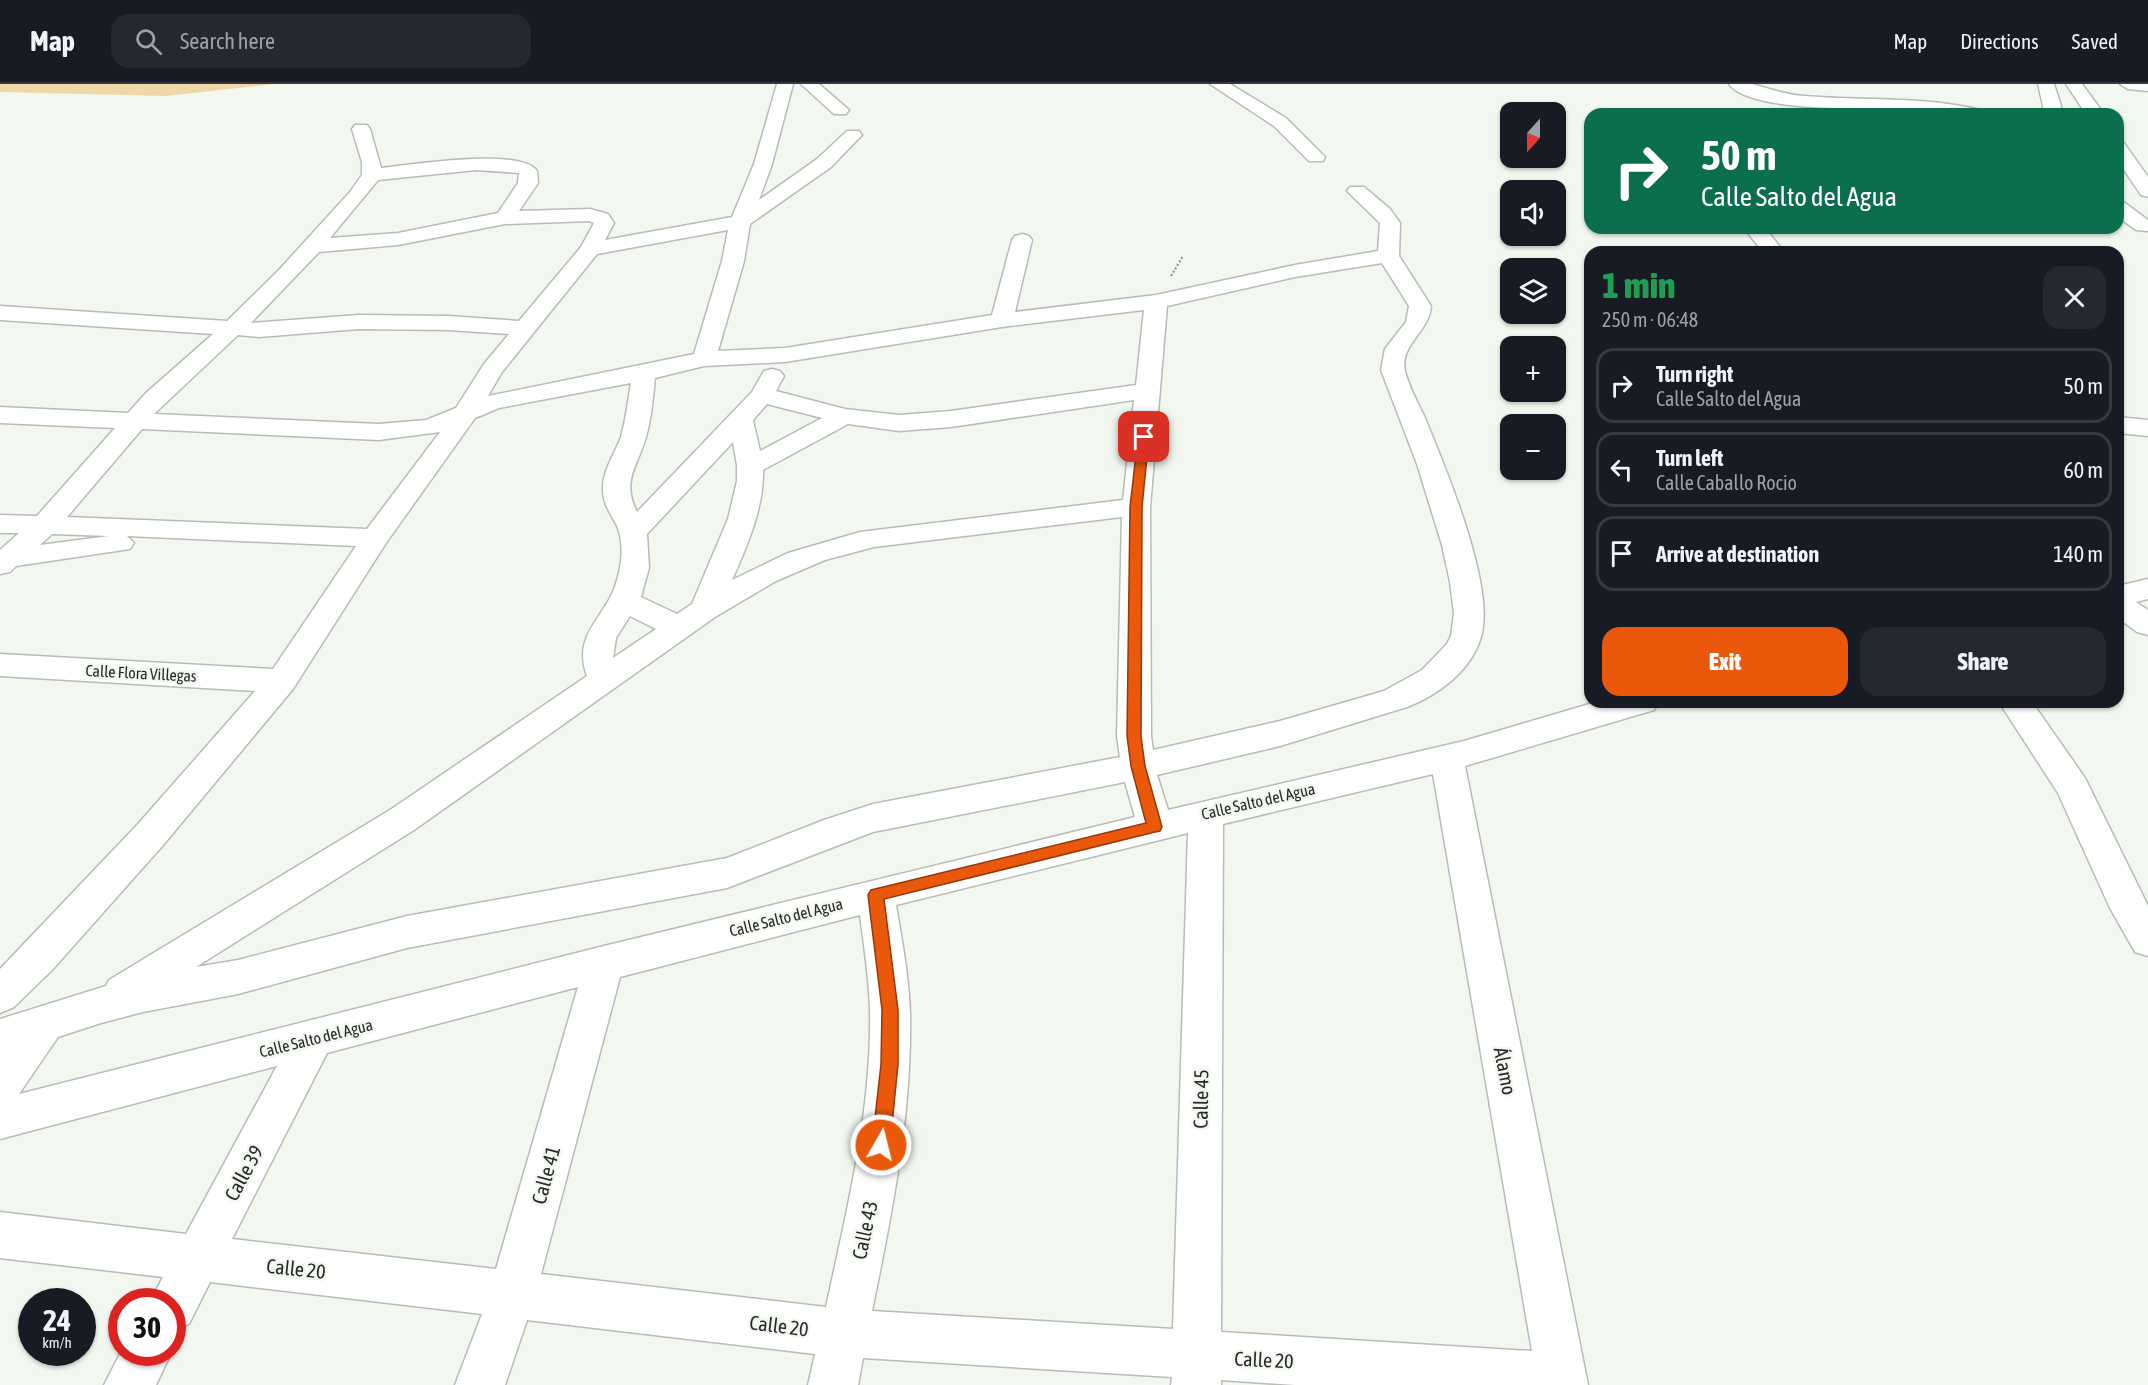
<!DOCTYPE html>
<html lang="en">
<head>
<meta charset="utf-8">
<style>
	:root { --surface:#171b24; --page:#242831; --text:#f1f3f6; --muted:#9ea1a6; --line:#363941; --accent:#ea580c }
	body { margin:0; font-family:"Asap Condensed",sans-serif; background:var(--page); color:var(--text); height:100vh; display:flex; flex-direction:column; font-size:22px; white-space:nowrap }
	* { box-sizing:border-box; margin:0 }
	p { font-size:20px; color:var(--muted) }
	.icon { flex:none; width:33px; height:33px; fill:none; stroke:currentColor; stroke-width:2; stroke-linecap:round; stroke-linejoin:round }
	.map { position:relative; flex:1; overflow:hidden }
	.side { position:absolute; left:1584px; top:162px; width:540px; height:462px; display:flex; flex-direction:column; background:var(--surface); border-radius:18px; box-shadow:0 2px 4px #0004 }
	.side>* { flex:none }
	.hud { position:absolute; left:1584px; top:24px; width:540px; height:126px; border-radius:18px; box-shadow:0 2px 4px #0004; background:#0b6e4f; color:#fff; overflow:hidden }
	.needle { width:39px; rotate:201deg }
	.tools { position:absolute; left:1500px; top:18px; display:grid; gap:12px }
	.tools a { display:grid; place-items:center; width:66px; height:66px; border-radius:12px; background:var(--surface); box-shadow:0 2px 4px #0004; font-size:30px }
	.speed { position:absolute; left:18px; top:1204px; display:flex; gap:12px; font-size:30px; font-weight:700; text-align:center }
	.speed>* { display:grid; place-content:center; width:78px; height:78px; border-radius:50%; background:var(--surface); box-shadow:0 2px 4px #0004; line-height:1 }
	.speed small { font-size:15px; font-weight:400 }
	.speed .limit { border:9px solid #d22; background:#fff; color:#111 }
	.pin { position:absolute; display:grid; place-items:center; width:51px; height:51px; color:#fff; margin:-26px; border-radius:12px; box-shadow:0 3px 9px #0006 }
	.me { position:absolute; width:66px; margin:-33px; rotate:8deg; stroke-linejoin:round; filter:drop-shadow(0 0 4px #0008) }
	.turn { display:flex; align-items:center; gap:21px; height:126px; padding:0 18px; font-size:27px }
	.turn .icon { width:78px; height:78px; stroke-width:2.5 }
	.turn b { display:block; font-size:42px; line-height:51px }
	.round { display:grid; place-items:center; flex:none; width:63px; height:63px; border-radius:18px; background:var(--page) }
	.summary { display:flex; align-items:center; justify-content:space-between; height:102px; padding:0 18px }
	h1 { font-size:36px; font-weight:800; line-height:45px; color:#1e9e55 }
	.button { display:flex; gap:12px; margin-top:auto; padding:12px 18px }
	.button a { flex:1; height:69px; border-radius:18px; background:var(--accent); color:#fff; font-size:24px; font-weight:800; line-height:69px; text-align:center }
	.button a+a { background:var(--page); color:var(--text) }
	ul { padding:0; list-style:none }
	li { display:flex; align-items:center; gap:18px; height:75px; margin:0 12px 9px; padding:0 6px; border:3px solid var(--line); border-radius:18px }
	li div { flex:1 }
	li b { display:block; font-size:22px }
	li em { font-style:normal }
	header { display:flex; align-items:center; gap:36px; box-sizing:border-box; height:84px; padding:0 30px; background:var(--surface); border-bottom:2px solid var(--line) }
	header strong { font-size:28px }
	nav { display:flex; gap:33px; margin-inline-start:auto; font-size:21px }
	.search { width:420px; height:54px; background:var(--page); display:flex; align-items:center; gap:15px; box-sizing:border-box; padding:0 21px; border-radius:18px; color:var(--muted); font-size:22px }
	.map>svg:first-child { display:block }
</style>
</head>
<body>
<header>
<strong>Map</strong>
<div class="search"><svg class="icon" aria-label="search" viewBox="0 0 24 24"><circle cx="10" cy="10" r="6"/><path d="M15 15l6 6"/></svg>Search here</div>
<nav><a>Map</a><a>Directions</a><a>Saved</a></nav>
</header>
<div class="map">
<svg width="2148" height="1301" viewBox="0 0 2148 1301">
	<rect width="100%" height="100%" fill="#f2f8f0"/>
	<path fill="#efd8a7" d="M0 0H274L166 12 0 8Z"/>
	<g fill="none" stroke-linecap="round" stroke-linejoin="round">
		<g stroke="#b7bdb5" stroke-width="3">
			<path id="minor" d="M777 0H793L772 80 759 116 817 75 847 47H859L862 51 831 83 750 140 744 177 718 267 785 264 992 231 1012 156 1015 152 1022 150 1029 152 1032 156 1015 228 1156 211 1295 181 1378 167 1380 139 1347 107 1350 103H1364L1390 125 1400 139 1399 172 1431 222C1430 247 1399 261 1405 287 1409 303 1418 319 1425 334 1445 383 1496 503 1481 553 1471 587 1438 611 1407 623L1280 662 1157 691 1168 726 1464 657 1596 618H1659L1654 626 1465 682 1588 1301H1295L1221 1296V1301H1171L1172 1293 863 1274 858 1301H808L815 1270 527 1236 505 1301H455L482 1230 210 1198 189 1240 172 1246V1218H150L163 1193 0 1174V1128L186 1150 277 982 0 1055V935L106 902 109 896 390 726 587 592C571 548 608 533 617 496 622 479 624 459 617 442 611 430 602 419 603 404 603 385 615 370 621 353 626 335 628 317 631 299L499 324 475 334 386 459 293 605 164 760 53 885 14 923 0 929V885L138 740 255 607 0 592V570L273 585 356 462 127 452 134 459 130 465 16 482 10 488 0 490V466L19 449H0V431L37 432 115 344 0 339V323L128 329 146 309 213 250 0 236V222L227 237 278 187 350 108 362 91V78L352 45 355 41H367L370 45 381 84C410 81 521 63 537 87L538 99 519 127 590 125 608 130 614 139 605 156 732 133 754 80ZM476 86 519 89 518 99 498 129 398 149 330 154 378 96ZM589 137 594 139 581 163 519 237 448 232 359 231 251 239 319 168 398 161 505 140ZM728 146 722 177 694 270 488 312 502 288 597 170ZM1382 179 1409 222 1406 238 1385 265 1381 286 1417 380 1442 461 1450 498 1454 529 1451 552 1447 560 1422 586 1384 607 1280 637 1153 666 1151 652 1150 423 1167 222 1295 193ZM1144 226 1136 301 951 327 899 331 845 325 776 307 784 292 780 287 772 285 764 287 752 308 637 428C620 395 640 380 647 349 652 331 653 312 655 294L704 282 785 278 1002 243ZM359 245 448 246 509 250 484 280 456 324 426 336 379 340 154 330 238 251 259 253ZM1134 316 1123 416 860 448 788 469 732 496C747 462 764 424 763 386L848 340 899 347 951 343ZM767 320 822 334 760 367 753 336ZM142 345 379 356 440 348 367 445 67 433ZM733 358 737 381V397L728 435 692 520 677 530 641 513 649 484 647 450ZM1122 433 1117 652 1120 673 873 720 824 736 727 774 407 832 238 876 196 883 414 746 715 533 776 497 825 476 874 463ZM52 450 109 452 40 461ZM630 532 656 545 613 574 616 554ZM1433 690 1532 1267 1221 1248 1223 740ZM1125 698 1135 733 604 862 19 1010 58 953 101 939 143 928 238 910 407 864 727 804 873 748ZM1188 749 1173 1245 872 1227C892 1129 912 1030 910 930 909 893 902 857 896 821ZM860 831C864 862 869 894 870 926 872 1026 847 1126 826 1223L541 1190 620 893ZM578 903 496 1185 232 1155 327 969Z
				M801 0H819L849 26 846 30H834Z
				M1210 0H1230L1286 34 1325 73 1323 77H1309L1274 42Z
				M1729 0C1736 0 1745 0 1752 0 1770 5 1786 11 1805 12 1863 17 1923 12 1980 26L1983 30C1947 30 1912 27 1877 25 1845 24 1748 26 1729 0Z
				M2038 0H2054L2061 22 2060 30H2042L2043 22Z
				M2066 0H2082L2104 30H2086Z
				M2120 0H2148V7L2128 5Z
				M2118 58 2124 59 2148 93V113L2141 111 2118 77Z
				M2118 117 2125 119 2148 136V147L2136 146 2118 133Z
				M1744 144H1765L1784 168H1763Z
				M2118 333 2148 336V352L2118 349Z
				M2148 495V515L2136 518 2148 526V551L2137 548 2118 534V502Z
				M1999 618H2032L2085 694 2148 822V872L2135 868 2110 824 2058 709Z
				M122 1266V1269H171L156 1301H104Z"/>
		</g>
		<path stroke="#8b8f8a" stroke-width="2" stroke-dasharray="2 2" stroke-linecap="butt" d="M1171 192 1183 172"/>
		<use href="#minor" fill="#fff" fill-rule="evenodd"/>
	</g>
	<path fill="#ea580c" stroke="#983908" stroke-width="1.5" d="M1144 350 1149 353 1142 423 1141 652 1145 682 1162 743 1160 747 1155 748 884 815 898 926V980L890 1061 887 1068 881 1070 875 1068 872 1061 881 980 882 926 868 811 871 806 1146 739 1131 682 1127 652 1130 423 1138 353Z"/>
	<g text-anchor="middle" stroke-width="5" stroke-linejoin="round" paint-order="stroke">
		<g font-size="16" fill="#272927" stroke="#f2f8f0">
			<text transform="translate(141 589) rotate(3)" y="6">Calle Flora Villegas</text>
			<text transform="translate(1258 717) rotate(-13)" y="6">Calle Salto del Agua</text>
			<text transform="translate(786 833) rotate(-14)" y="6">Calle Salto del Agua</text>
			<text transform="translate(316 954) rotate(-14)" y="6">Calle Salto del Agua</text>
		</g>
		<g font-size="20" fill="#272927" stroke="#f2f8f0">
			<text transform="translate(1505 987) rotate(79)" y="7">Álamo</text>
			<text transform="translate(1201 1015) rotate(-89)" y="7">Calle 45</text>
			<text transform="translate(244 1089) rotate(-62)" y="7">Calle 39</text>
			<text transform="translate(546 1091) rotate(-75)" y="7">Calle 41</text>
			<text transform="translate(865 1146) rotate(-78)" y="7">Calle 43</text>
			<text transform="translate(296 1185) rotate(6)" y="7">Calle 20</text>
			<text transform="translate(779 1242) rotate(7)" y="7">Calle 20</text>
			<text transform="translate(1264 1276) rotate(3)" y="7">Calle 20</text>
		</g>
	</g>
</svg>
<div class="tools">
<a><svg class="needle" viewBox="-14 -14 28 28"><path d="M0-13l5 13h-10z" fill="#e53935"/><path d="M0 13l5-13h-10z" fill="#9ea1a6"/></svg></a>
<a><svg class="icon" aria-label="sound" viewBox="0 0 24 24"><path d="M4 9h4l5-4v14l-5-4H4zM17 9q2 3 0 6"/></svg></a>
<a><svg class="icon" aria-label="layers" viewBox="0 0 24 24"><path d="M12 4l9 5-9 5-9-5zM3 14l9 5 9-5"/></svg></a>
<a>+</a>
<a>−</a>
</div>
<div class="speed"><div>24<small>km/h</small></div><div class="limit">30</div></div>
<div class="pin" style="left:1144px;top:353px;background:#d93025"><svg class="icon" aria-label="arrive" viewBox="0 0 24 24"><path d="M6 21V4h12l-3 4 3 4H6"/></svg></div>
<svg class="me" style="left:881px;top:1061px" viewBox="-20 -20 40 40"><circle r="17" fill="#ea580c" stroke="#fff" stroke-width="3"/><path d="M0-11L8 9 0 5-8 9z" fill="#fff"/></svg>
<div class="hud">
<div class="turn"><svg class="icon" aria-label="right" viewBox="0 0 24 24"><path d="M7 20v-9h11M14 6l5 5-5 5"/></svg><div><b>50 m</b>Calle Salto del Agua</div></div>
</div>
<section class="side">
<div class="summary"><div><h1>1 min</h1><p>250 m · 06:48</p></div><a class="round"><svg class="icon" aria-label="close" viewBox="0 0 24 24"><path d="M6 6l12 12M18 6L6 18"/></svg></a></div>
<ul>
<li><svg class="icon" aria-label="right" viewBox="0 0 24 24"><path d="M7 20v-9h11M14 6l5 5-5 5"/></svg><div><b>Turn right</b><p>Calle Salto del Agua</p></div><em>50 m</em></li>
<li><svg class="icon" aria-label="left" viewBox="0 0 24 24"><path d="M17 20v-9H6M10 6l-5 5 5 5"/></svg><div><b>Turn left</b><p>Calle Caballo Rocio</p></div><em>60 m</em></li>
<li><svg class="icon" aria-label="arrive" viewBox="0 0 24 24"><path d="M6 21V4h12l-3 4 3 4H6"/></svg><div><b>Arrive at destination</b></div><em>140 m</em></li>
</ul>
<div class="button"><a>Exit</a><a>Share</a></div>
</section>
</div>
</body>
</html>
